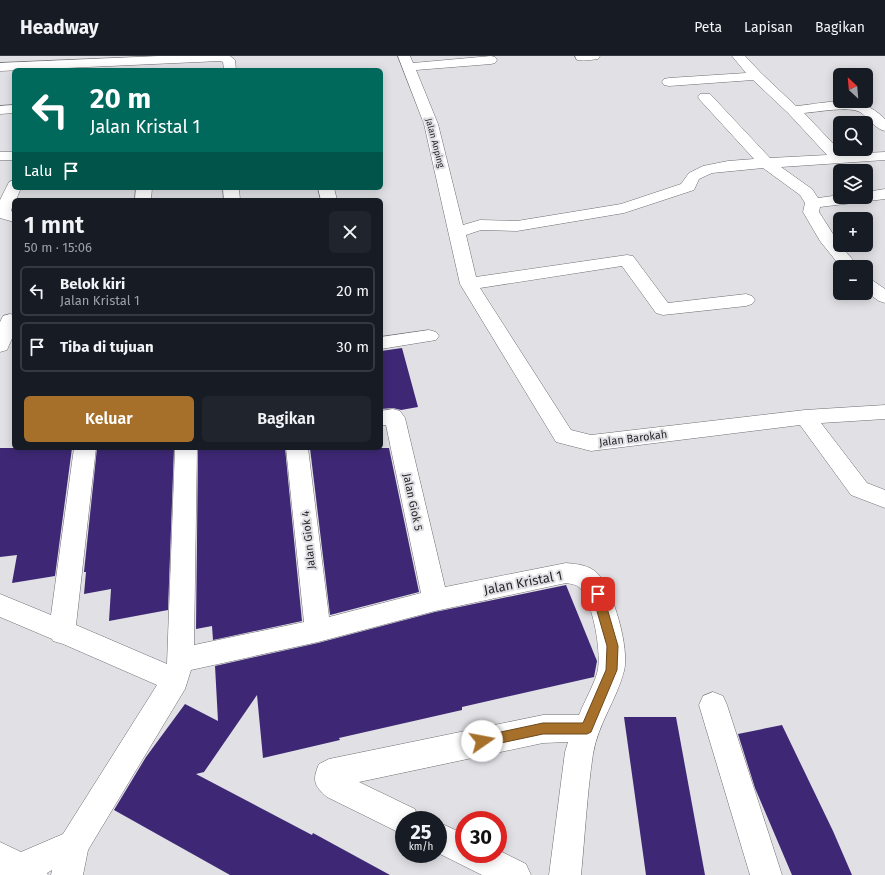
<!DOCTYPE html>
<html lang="id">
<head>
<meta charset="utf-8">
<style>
	:root { --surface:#171b24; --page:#20242c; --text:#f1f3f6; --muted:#9ea1a6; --line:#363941; --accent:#a6702a }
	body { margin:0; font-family:"Fira Sans",sans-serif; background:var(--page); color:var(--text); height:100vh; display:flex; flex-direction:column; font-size:15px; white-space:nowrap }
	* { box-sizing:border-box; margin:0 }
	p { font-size:13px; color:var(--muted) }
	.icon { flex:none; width:22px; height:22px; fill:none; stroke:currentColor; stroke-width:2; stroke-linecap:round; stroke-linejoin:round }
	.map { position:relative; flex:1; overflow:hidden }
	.panel { position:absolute; left:12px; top:142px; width:371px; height:252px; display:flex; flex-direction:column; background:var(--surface); border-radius:6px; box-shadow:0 2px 10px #0003 }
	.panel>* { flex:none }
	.guide { position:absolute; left:12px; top:12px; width:371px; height:122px; border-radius:6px; box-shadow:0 2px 10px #0003; background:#00695c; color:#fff; overflow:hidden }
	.needle { width:26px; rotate:334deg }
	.fabs { position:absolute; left:833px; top:12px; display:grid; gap:8px }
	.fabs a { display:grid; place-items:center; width:40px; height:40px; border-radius:6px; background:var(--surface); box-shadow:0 2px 10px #0003; font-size:20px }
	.speed { position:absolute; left:395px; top:755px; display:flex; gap:8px; font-size:20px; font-weight:700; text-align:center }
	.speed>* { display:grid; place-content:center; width:52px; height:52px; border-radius:50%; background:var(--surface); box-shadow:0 2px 10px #0003; line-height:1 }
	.speed small { font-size:10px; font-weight:400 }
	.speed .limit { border:6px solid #d22; background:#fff; color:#111 }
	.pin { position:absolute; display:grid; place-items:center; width:34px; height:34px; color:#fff; margin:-17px; border-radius:8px; box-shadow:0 2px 6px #0006 }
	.me { position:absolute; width:44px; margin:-22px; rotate:78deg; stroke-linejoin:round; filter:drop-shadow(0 0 3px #0008) }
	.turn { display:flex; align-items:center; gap:14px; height:84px; padding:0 12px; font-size:18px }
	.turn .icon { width:52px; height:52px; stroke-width:2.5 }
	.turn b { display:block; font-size:28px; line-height:34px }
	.then { display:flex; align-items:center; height:38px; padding:0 12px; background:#0003; gap:8px; font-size:15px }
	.round { display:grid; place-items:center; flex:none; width:42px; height:42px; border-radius:6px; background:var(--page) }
	.head { display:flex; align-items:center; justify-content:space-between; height:68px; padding:0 12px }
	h1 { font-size:24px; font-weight:600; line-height:30px }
	.cta { display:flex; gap:8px; margin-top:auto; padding:8px 12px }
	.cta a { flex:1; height:46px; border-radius:6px; background:var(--accent); color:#fff; font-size:16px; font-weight:600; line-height:46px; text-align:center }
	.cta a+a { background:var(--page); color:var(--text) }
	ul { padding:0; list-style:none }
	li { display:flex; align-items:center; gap:12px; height:50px; margin:0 8px 6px; padding:0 4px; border:2px solid var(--line); border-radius:6px }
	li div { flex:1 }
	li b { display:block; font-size:15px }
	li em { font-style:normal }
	header { display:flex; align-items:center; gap:24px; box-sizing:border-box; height:56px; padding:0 20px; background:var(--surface); border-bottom:1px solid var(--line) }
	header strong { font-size:19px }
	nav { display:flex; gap:22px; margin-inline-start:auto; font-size:14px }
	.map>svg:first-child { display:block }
</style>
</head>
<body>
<header>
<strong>Headway</strong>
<nav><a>Peta</a><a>Lapisan</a><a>Bagikan</a></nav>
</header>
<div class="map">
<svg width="885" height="819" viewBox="0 0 885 819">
	<rect width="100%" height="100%" fill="#e0e0e5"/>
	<path fill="#3e2875" d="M402 292 418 351 401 354 393 352 381 353V295Z
		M0 392H72L55 520 12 527 17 499 0 501Z
		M97 392H174L168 554 109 565 111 533 84 538 86 516H84Z
		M198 392H285L302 565 213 584 212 570 196 573Z
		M310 392H389L419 536 330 559Z
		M566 529 597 605 594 621 462 651V654L339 682 340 684 263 702 257 639 204 716 196 718 312 779 313 777 390 819H230L114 754 146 701 185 648 218 665 215 610 318 587 435 556Z
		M624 661H676L705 819H646Z
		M782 669 833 775 852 819H792L755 732 738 678Z"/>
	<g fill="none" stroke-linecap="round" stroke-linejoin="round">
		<g stroke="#6e6d72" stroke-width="1">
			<path id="minor" d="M159 0H230L235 4 236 14H224L223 6 220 5 0 15V7Z
				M398 0H410L413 7 491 0 495 1 497 4 495 7 491 8 416 14 438 68 463 169 480 164 517 165 621 148 681 128 689 117 703 110 728 105 754 103 700 44 698 41 700 38H710L770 102 827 99 788 57 753 24 669 30 664 29 662 26 664 23 669 22 746 17 732 0H745L761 17 796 50C830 47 858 36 885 63V75C875 73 869 62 860 56 849 50 818 56 804 57L843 98 885 96V104L781 111 812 133 818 142 840 139V141H866V136L885 133V143L820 151 819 156 840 189 859 211H841L820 185 803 156 805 147 800 139 763 112 712 117 699 123 694 134 624 157 517 175 481 174 466 179 476 221 627 199 633 200 668 247 746 238 752 240 755 244 752 248 746 250 663 259 656 257 622 210 480 232 571 374 591 379 805 354 885 349V363L821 367 867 427 885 434V452L851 439 800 369 591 395 556 386 460 228 424 68Z
				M575 0H600L598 3C591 4 584 5 577 4Z
				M14 49V57L0 58V50Z
				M0 96H14V104H0Z
				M14 124V132H21L16 144H14L11 155 14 156V166L0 162V144L9 126Z
				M136 132H152L151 144H135Z
				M223 132H239L240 144H224Z
				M318 132H334L337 144H321Z
				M866 223 872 224 885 233V247L879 245 866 236Z
				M10 258 14 259V278L7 294 0 296V266L3 260Z
				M429 274 436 276 439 280 436 284 381 293V281Z
				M393 353 400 355 405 362 445 531 566 507C577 508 589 509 597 517 613 533 630 593 624 615 617 643 598 668 593 698 587 738 585 779 581 819H549L565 696 568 686 543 687 359 726 415 753 419 764H404V779L327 741C314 730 312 724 319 708L329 703 543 659H579C584 646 596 625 598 613 601 594 593 547 580 532 576 528 571 528 566 527L435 555 318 586 191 614 185 633 88 794 83 819H51L52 814 47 817 48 819H0V786L21 796 63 778 157 629 63 588 53 585 52 583 0 561V538L51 559 74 392H96L76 569 167 608 175 392H197L194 589 304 566 286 392H308L329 561 421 537 386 369H381V355Z
				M713 636 723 640 727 649 782 819H750L699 649 703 640Z
				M438 766 464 778V798H498V794L526 808 531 819H482L438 797Z"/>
		</g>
		<use href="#minor" fill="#fff" fill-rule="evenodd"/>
	</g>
	<path fill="#a6702a" stroke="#6c491b" d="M598 533 601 535 603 538 618 590 617 614 591 676 587 678H543L482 691 478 689 476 685 478 681 482 680 543 667H583L606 614 607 590 592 538 594 535Z"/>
	<g text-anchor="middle" stroke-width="4" stroke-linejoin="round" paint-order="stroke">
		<g font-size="9" fill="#28282a" stroke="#e0e0e5">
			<text transform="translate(435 87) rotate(75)" y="3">Jalan Anping</text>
		</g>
		<g font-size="11" fill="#28282a" stroke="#e0e0e5">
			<text transform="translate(633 382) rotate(-7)" y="4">Jalan Barokah</text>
			<text transform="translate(413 446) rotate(78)" y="4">Jalan Giok 5</text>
			<text transform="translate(308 484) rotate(-96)" y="4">Jalan Giok 4</text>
		</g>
		<g font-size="13" fill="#28282a" stroke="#e0e0e5">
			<text transform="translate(523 526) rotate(-11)" y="5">Jalan Kristal 1</text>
		</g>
	</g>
</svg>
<div class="fabs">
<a><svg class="needle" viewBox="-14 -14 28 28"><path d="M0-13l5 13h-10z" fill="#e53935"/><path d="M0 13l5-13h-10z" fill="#9ea1a6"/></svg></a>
<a><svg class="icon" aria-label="search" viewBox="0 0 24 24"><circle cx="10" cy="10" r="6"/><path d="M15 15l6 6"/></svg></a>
<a><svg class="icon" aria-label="layers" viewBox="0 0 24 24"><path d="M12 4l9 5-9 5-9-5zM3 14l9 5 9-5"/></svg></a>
<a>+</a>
<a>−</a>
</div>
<div class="speed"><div>25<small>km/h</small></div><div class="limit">30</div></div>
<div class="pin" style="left:598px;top:538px;background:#d93025"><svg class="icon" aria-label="arrive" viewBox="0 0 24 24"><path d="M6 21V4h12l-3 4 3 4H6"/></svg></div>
<svg class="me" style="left:482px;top:685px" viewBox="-20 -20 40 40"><circle r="19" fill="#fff"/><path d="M0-13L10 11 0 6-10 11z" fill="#a6702a"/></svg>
<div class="guide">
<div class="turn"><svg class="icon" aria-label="left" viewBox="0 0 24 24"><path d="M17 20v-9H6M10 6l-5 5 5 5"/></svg><div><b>20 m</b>Jalan Kristal 1</div></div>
<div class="then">Lalu<svg class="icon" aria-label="arrive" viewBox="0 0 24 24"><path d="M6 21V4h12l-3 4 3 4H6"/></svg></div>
</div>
<section class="panel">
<div class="head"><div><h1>1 mnt</h1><p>50 m · 15:06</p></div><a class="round"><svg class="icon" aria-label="close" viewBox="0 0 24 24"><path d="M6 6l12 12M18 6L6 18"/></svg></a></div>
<ul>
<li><svg class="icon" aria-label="left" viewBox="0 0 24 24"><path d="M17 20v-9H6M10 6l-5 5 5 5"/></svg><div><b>Belok kiri</b><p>Jalan Kristal 1</p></div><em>20 m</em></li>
<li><svg class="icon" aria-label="arrive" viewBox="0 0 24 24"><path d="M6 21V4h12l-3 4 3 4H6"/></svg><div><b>Tiba di tujuan</b></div><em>30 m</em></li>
</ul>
<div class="cta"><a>Keluar</a><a>Bagikan</a></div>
</section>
</div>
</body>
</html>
